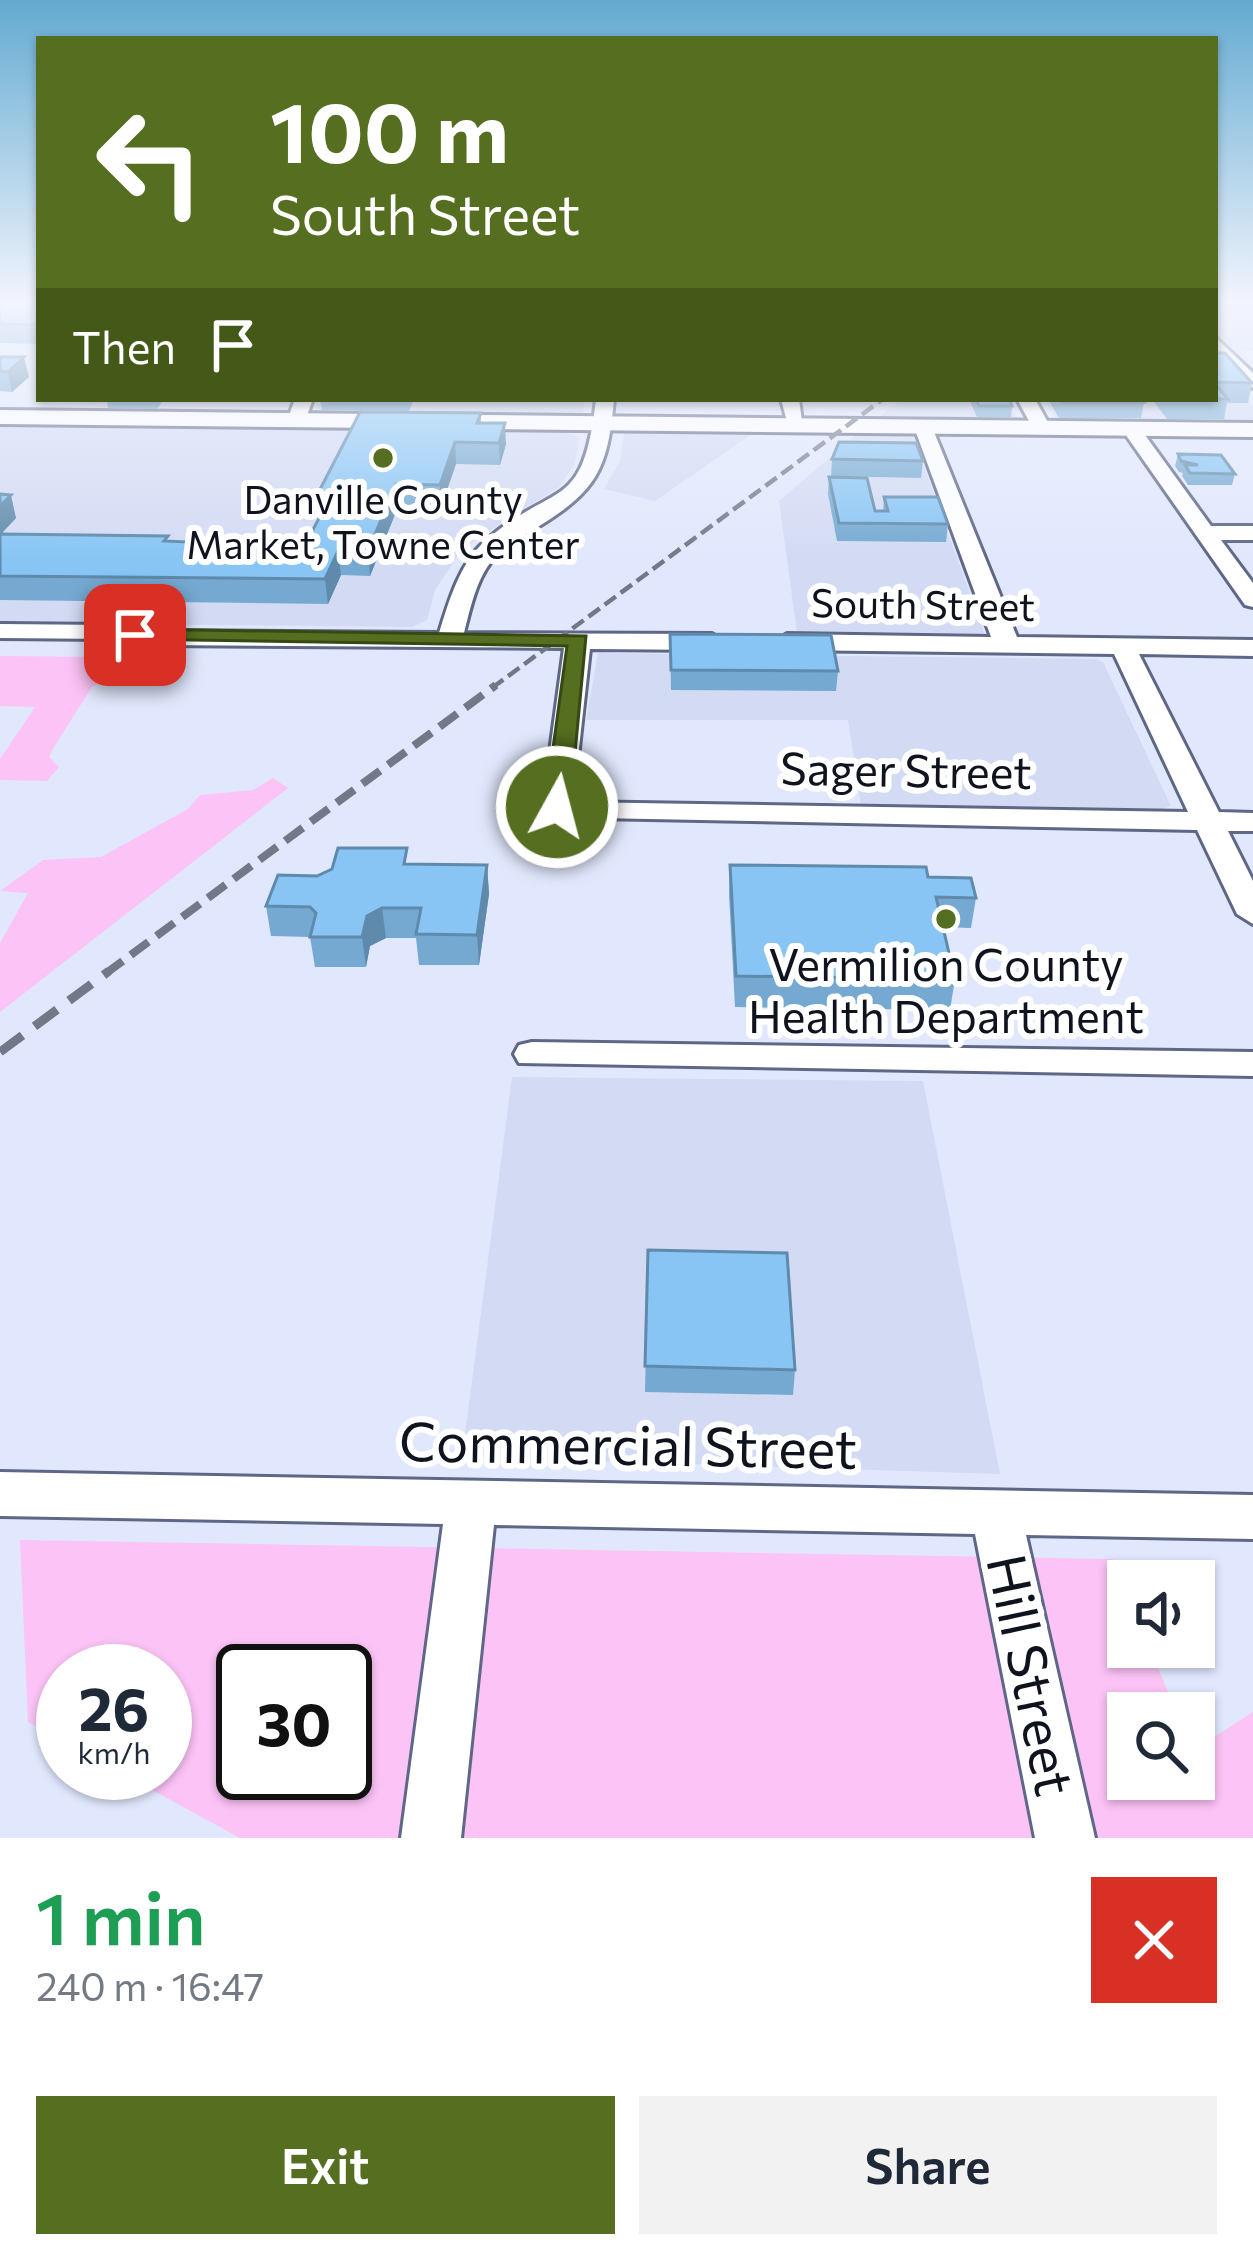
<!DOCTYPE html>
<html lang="en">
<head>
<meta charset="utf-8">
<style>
	:root { --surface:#fff; --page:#f2f2f3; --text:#1f2937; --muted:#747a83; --accent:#556e1f }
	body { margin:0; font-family:Commissioner,sans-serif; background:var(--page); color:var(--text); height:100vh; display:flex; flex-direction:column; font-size:45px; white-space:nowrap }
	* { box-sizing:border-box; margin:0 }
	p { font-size:39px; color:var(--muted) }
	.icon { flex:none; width:66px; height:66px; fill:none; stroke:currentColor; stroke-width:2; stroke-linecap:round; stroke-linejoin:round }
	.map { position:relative; height:1838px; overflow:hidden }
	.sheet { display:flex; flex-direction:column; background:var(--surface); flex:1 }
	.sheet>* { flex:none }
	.hud { position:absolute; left:36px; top:36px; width:1182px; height:366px; border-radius:0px; box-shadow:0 3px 9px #0004; background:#556e1f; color:#fff; overflow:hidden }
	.fabs { position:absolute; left:1107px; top:1560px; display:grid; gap:24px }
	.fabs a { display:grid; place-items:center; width:108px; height:108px; border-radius:0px; background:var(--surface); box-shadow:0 3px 9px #0004; font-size:60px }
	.speed { position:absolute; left:36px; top:1644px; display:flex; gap:24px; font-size:60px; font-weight:700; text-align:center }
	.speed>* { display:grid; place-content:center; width:156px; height:156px; border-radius:50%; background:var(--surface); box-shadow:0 3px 9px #0004; line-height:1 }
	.speed small { font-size:30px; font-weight:400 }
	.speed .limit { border:6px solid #111; border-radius:18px; background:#fff; color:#111 }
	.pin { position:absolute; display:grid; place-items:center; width:102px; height:102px; color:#fff; margin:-51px; border-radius:24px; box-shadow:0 6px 18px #0006 }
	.me { position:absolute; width:132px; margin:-66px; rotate:7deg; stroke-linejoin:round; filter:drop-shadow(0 0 9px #0008) }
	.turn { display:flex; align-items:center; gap:42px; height:252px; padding:0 36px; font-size:54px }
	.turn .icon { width:156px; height:156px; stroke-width:2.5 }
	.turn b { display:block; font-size:84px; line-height:102px }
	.then { display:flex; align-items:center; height:114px; padding:0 36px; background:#0003; gap:24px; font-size:45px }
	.round { display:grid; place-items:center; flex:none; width:126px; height:126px; border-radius:0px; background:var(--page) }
	.overview { display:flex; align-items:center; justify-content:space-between; height:204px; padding:0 36px }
	h1 { font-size:72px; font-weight:600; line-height:90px; color:#1e9e55 }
	.primary-button { display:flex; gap:24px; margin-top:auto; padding:24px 36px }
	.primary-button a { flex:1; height:138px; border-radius:0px; background:var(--accent); color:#fff; font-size:48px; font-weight:600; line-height:138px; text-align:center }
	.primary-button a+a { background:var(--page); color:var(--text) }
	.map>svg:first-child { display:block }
</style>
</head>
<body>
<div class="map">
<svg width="1253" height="1838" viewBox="0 0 1253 1838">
	<rect width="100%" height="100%" fill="#e1e8fd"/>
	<path fill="#d3dbf4" d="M1215 301H1253V351H1215Z
		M1215 362 1253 406V422L1056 419 1044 399H1215Z
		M323 399H585L583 415 315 412Z
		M902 399H1006L1016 417 878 418Z
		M0 427 562 432 580 437 575 464 559 487 475 540 457 557 435 590 427 620 412 627 0 623Z
		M624 433H630L752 434 655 501 604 489 620 461Z
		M856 435 913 436 985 635 797 633 779 501Z
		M598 653 1097 659 1103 662 1171 806 1156 811 861 806 848 720H586Z
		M512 1077 923 1081 1000 1474 462 1457Z"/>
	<path fill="#fcc3f6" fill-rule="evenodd" d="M0 656 114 657 120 665 114 676 92 687 54 747 49 757 59 767 47 781 0 780V759L35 707 0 706Z
		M273 778 288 788 0 1012V943L28 893 0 891 43 860 101 857 188 809 200 795 253 790Z
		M20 1540 1113 1559 1128 1596V1647H1149L1177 1713H1128V1779H1194V1750L1253 1712V1838H240L121 1773H165V1671H63V1741L28 1722ZM243 1671H345V1773H243Z"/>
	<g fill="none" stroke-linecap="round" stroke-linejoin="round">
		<g stroke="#5e6785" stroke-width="6">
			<path id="minor" d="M1215 337 1253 373V388L1215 352Z
				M295 399H313L305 421 296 427 287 421Z
				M596 399H614C608 469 597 491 536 528 523 536 508 543 497 555 477 575 471 606 464 633L712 634 725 642 712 650 590 649 573 802 1188 812 1114 654 787 650 774 642 787 634 991 637 914 427 923 421 932 427 1017 637 1253 640V656L1139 654 1219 812 1253 813V831H1228L1253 881V924L1237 914 1197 830 546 817 542 811 564 648 160 645 110 639 0 638V624L110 625 160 631 439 633C449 601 459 565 484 542 555 479 583 516 596 399Z
				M781 399H799L803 429H789Z
				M1017 399H1035L1051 428 1049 432H1035Z
				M1123 424H1137L1211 526H1253V540H1221L1253 583V607L1245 605 1121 428Z
				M532 1042 1253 1052V1076L519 1063 514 1054 519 1045Z
				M0 1472 1253 1495V1539L1026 1535 1095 1838H1035L975 1534 494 1525 461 1838H401L443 1524 0 1516Z"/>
		</g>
		<g stroke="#5e6785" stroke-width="6">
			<path id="major" d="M0 410 1253 423V437L0 424Z"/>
		</g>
		<use href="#minor" fill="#fff" fill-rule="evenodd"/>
		<use href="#major" fill="#fff" fill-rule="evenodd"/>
		<path stroke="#737888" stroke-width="4.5" stroke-dasharray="14 6" stroke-linecap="butt" d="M492 688 883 399"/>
		<path stroke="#737888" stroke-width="8" stroke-dasharray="22 10" stroke-linecap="butt" d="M105 974 496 685"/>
		<path stroke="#737888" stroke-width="9" stroke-dasharray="28 15" stroke-linecap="butt" d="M0 1052 109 971"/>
	</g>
	<path fill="#75a9d2" d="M0 301H39V344L0 343Z
		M1215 353 1252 383 1248 403H1227L1224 419H1167L1152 399H1215Z
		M0 357 29 377 12 392 0 391Z
		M107 399H164L157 409 108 408Z
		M320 399H414L409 411 322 410Z
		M969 399H1009L1012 406 1011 417H977Z
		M1048 399H1141L1144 402 1141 418H1059Z
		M481 413V423L506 444 500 465 456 464 441 507H398L370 576 341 575 328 604 0 600V494L16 518 1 534 304 547 318 521 315 499Z
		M1178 454 1235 474 1232 485H1188L1182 476 1183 473 1179 472 1175 466Z
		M832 459 923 461 921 478 831 476Z
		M829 477 875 511H883L884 497 948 524 946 542 837 541 828 494Z
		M670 634 838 671 836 691 671 690Z
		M409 864 487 865 489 894 479 965H419L416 938H386L370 946 366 967H315L310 937 271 936 266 906 317 876Z
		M730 865 928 877 976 898 971 928 943 927 955 979 950 1010 735 1007 729 894Z
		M648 1250 795 1370 793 1395 645 1392Z"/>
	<path fill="#5f8aab" d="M24 357 29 377 12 392 8 372Z
		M505 423 506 444 500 465 499 443Z
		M455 442 456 464 441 507 440 485Z
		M396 484 398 507 370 576 368 551Z
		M11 495 16 518 0 535V506Z
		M338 551 341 575 328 604 325 579Z
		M487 865 489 894 479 965 477 935Z
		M382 908 386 938 370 946 366 967 362 937 367 916Z"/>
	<path fill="#88c5f4" stroke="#5f8aab" stroke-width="3" d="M0 301H39V325L0 324Z
		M1215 353H1225L1252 383 1215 382Z
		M0 357H24L8 372 0 371Z
		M1215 384 1228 399H1215Z
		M976 399H1009L1012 406H979Z
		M1060 399H1141L1144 402H1062Z
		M360 412 481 413 477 423H505L499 443 455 442 440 485 396 484 368 551H338L325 579 0 576V534L168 536 164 541 304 547 329 499H315Z
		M839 442 916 443 923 461 832 459Z
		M1178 454 1221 455 1235 474 1190 473 1185 465H1198L1181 461Z
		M829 477 867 478 875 511H888L884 497H938L948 524 839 523Z
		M0 494 11 495 0 506Z
		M670 634 831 635 838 671 671 670Z
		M338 848H407L404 864 487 865 477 935 416 934 421 908H382L367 916 362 937H310L316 913 310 907 266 906 278 875 317 876 332 869Z
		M730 865 926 867 928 877 971 878 976 898 936 897 955 979 736 976Z
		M648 1250 787 1253 795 1370 645 1366Z"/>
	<linearGradient id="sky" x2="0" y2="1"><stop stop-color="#63aad1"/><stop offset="0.54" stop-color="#f2f5fe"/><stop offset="1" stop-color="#f2f5fe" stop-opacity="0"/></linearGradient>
	<rect width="1253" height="559" fill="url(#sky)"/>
	<path fill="#556e1f" stroke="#374814" stroke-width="3" d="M135 629 586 636 570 807 557 815 545 807 567 646 128 639V630Z"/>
	<g fill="#556e1f" stroke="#fff" stroke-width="4.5">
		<circle cx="383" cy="458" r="12"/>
		<circle cx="946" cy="919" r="12"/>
	</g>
	<g text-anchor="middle" stroke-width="12" stroke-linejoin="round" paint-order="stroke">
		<g font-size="39" fill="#0f131e" stroke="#fff">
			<text x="383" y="514">Danville County<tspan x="383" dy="45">Market, Towne Center</tspan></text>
		</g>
		<g font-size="39" fill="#0f131e" stroke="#fff">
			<text transform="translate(923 605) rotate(1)" y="14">South Street</text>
		</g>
		<g font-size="45" fill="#0f131e" stroke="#fff">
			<text transform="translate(906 771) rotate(1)" y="16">Sager Street</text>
		</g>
		<g font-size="45" fill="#0f131e" stroke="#fff">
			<text x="946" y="981">Vermilion County<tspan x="946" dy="52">Health Department</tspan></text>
		</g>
		<g font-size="54" fill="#0f131e" stroke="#fff">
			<text transform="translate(628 1446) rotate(1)" y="19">Commercial Street</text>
			<text transform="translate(1030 1675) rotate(78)" y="19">Hill Street</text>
		</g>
	</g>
</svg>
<div class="fabs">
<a><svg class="icon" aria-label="sound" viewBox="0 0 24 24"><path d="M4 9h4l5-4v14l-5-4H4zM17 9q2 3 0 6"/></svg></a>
<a><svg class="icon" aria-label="search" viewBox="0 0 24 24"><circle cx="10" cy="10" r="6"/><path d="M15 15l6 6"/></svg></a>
</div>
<div class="speed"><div>26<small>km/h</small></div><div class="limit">30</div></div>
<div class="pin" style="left:135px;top:635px;background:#d93025"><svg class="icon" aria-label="arrive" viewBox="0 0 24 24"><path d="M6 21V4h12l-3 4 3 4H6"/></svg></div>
<svg class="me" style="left:557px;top:807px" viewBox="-20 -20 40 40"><circle r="17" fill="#556e1f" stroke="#fff" stroke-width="3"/><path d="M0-11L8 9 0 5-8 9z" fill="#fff"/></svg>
<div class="hud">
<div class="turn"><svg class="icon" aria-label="left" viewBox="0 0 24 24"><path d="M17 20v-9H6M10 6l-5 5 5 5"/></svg><div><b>100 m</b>South Street</div></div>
<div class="then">Then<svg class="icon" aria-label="arrive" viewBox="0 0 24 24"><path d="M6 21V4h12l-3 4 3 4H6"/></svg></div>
</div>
</div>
<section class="sheet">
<div class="overview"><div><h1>1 min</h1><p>240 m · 16:47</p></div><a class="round" style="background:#d93025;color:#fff"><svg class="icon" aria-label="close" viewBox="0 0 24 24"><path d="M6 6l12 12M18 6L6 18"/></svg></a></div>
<div class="primary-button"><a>Exit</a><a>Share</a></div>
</section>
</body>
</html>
